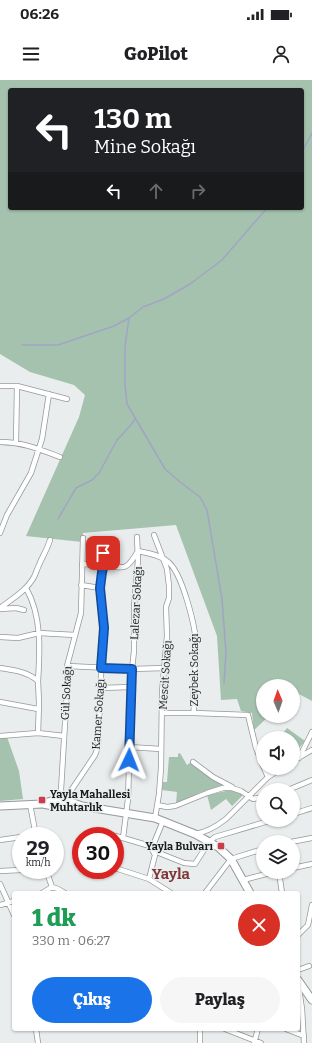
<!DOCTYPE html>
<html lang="tr">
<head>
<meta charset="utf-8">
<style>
	:root { --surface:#fff; --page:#f6f6f6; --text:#202124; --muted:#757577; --accent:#1a73e8 }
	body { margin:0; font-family:Bitter,serif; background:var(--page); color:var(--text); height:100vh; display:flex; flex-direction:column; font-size:15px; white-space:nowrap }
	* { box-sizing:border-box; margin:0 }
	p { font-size:13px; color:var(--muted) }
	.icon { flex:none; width:22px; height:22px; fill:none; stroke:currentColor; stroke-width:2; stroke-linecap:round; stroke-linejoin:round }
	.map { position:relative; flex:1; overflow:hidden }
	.details { position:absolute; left:12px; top:811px; width:288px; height:140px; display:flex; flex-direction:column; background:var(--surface); border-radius:4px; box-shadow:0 1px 3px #0004 }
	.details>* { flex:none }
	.hud { position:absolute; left:8px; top:8px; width:296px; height:122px; border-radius:4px; box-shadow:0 1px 3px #0004; background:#202124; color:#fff; overflow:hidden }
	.needle { width:26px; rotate:358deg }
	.buttons { position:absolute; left:256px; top:599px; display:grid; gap:8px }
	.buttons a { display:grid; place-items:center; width:44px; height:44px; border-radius:50%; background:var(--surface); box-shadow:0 1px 3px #0004; font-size:20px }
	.speed { position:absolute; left:12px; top:747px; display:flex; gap:8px; font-size:20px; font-weight:700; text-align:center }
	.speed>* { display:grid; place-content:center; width:52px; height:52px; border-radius:50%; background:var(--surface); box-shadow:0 1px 3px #0004; line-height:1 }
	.speed small { font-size:10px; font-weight:400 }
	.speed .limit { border:6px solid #d22; background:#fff; color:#111 }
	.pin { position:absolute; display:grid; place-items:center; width:34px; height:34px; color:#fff; margin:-17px; border-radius:8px; box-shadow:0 2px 6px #0006 }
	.me { position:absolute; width:44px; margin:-22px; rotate:2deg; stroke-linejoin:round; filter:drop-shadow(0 0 3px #0008) }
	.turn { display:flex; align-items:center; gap:14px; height:84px; padding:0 20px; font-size:18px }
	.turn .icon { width:52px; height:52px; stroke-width:2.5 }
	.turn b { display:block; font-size:28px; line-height:34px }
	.lanes { display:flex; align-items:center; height:38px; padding:0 20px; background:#0003; justify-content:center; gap:20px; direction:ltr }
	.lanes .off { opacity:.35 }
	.round { display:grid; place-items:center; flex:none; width:42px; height:42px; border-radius:21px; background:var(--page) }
	.overview { display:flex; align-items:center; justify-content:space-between; height:68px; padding:0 20px }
	h1 { font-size:24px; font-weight:800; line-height:30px; color:#1e9e55 }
	.action { display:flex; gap:8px; margin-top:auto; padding:8px 20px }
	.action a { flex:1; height:46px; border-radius:24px; background:var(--accent); color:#fff; font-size:16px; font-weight:800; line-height:46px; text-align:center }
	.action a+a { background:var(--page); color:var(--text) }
	.status { display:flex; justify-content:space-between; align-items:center; height:28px; padding:0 20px; background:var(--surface); direction:ltr }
	.status svg { height:11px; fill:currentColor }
	header { display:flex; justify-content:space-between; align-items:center; height:52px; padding:0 20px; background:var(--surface); font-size:18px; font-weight:800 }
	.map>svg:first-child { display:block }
</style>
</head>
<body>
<div class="status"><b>06:26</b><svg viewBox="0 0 49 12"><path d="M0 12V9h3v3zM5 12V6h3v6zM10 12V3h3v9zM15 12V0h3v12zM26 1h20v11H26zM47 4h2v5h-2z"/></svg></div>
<header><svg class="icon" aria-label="menu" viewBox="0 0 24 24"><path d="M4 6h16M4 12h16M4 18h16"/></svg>GoPilot<svg class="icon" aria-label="person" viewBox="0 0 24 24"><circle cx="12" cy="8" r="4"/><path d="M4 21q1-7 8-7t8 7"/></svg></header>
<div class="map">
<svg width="312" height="963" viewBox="0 0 312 963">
	<rect width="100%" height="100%" fill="#e9edee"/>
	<path fill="#a4c2ad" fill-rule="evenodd" d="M0 0H312V621L299 614 293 618V606H263V636H269L254 650 252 633 241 631 237 619 221 620 217 556 176 445 83 453 82 462 26 456 79 337 85 315 74 305 30 292 0 274ZM10 10H302V128H10Z
		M287 648 305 661 298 669 293 665V658H284L281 656Z
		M0 657H7L19 691 23 719 0 721Z
		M180 673 187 685 190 683 210 697 224 705 201 712 176 724 177 712 162 710 163 702H167L169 677H178V674Z
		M231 710 242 714V716L232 726 226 719 211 730 207 715Z"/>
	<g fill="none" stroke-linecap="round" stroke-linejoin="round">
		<path stroke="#a3a4c5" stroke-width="1.5" d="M302 72 312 53
			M129 238 125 266V305L127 324 165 389 180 402 200 417 207 430 222 519 226 573 224 603
			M22 265H58L114 246 129 238 143 227 164 219 190 204 222 180 267 128
			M58 439 76 408 92 400 99 393 117 360 130 346 135 339"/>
		<g stroke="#95999a" stroke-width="6">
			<path id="street" d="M0 306H17L67 319
				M0 362C23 362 39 369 60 377
				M16 362 17 306
				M0 453 7 435 31 393 42 359 49 314
				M154 455 167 489 169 506V518L166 527 167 556 162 612 161 688 159 714 155 738
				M82 484C90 484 97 484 105 485 125 489 127 490 138 471 148 473 160 475 167 481 182 491 196 548 196 566 196 589 192 610 194 633
				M81 505 100 508
				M26 508C42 536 40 570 38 601
				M0 528C12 519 27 510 34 497 36 493 37 489 39 485 43 475 47 470 50 460
				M0 529 16 528 24 530
				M0 557 18 558 39 553 75 555
				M67 586 132 589 164 588
				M0 588C14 590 28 592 38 601L39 623 38 653
				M100 608 132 607
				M0 622 38 629
				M162 633H194L248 635 256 668 263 686
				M0 656 38 653 64 656
				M129 667 161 669
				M299 678 312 652
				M293 681 312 670
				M193 682 213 697 232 707
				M264 688 268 697
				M288 710 312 700
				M64 721 95 675 98 667 103 548 100 508 102 492 104 485 103 473 100 467
				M64 721 62 716 61 710 67 610V586L81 533 83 458
				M30 724 36 756
				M157 725 167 727 175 726 207 713 223 708H232L241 711 253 719 263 717
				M293 734 312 728
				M96 751 123 758 150 766 155 775 149 799
				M195 754C208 752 217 746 226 739L268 697 282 688
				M123 758 128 719 132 589 134 571V527L138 480 137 457
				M0 760 21 757
				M291 762 312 758
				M152 768 163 741
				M154 771 184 783 195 784 209 762 215 757 272 740
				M115 788 149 799 171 813
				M293 788 312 784
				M0 791 21 790
				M279 792 282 813
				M243 800 274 792
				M0 804 14 835
				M52 807 58 809 65 813
				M42 813 52 807 46 790
				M205 813 231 779 263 769
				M0 825 14 821
				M298 855 308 845 312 825
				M298 890 309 886
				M298 902 302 929 304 963
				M36 949 38 963
				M225 949 261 963
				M286 949 304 956
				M200 963V949
				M254 963 258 949"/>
		</g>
		<g stroke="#95999a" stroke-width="9">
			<path id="secondary" d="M43 724 58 727 80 726
				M0 726 42 724 51 721H64L71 722 82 726 155 738 195 754 218 767 231 779 250 813
				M298 900 312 920"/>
		</g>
		<use href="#street" stroke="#fff" stroke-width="4.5"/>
		<use href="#secondary" stroke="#fff" stroke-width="7"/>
	</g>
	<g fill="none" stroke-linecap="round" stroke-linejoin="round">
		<g stroke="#114b97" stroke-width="10">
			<path id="route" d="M103 473 104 485 102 492 100 508 104 548 101 588 132 589 129 680"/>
		</g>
		<use href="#route" stroke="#1a73e8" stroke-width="7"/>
	</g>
	<g fill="#cd3d49" stroke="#e9edee" stroke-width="1.5">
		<rect x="38" y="716" width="8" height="8" rx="2"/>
		<rect x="217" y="762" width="8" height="8" rx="2"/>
	</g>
	<g text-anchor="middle" stroke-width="3" stroke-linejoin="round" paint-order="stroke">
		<g font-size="11" fill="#1a1c1c" stroke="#e9edee">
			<text transform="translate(136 523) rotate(-87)" y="4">Lalezar Sokağı</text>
			<text transform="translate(194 590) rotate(-90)" y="4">Zeybek Sokağı</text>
			<text transform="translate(165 595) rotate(-86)" y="4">Mescit Sokağı</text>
			<text transform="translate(66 613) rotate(-87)" y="4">Gül Sokağı</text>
			<text transform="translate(98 634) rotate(-86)" y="4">Kamer Sokağı</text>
		</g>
		<g font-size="11" font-weight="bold" fill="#1a1c1c" stroke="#e9edee" text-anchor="start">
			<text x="50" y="718">Yayla Mahallesi<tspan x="50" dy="13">Muhtarlık</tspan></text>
			<text x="213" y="770" text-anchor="end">Yayla Bulvarı</text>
		</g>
		<g font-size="15" font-weight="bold" fill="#7e3638" stroke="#e9edee">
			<text x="171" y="799">Yayla</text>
		</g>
	</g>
</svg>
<div class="buttons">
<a><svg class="needle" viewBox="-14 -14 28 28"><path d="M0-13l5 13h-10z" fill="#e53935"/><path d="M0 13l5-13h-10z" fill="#757577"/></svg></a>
<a><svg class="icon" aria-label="sound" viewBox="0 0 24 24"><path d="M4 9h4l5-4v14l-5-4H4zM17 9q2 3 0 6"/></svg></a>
<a><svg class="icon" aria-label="search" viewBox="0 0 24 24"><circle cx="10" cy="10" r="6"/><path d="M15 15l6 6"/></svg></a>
<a><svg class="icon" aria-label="layers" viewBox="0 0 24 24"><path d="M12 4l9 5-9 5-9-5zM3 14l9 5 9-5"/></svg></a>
</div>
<div class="speed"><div>29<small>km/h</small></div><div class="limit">30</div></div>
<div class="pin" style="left:103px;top:473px;background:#d93025"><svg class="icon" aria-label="arrive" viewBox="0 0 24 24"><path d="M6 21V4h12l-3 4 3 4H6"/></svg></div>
<svg class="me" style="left:129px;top:680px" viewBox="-20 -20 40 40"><path d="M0-17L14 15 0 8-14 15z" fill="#1a73e8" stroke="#fff" stroke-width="4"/></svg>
<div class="hud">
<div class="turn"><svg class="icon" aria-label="left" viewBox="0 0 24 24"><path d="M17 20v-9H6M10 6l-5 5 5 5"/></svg><div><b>130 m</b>Mine Sokağı</div></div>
<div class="lanes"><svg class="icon" aria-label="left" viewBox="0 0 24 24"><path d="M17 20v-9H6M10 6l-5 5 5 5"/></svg><svg class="icon off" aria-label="ahead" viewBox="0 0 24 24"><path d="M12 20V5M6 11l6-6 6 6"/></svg><svg class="icon off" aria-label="right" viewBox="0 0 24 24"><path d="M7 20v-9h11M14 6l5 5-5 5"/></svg></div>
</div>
<section class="details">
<div class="overview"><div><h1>1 dk</h1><p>330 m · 06:27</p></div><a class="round" style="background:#d93025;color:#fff"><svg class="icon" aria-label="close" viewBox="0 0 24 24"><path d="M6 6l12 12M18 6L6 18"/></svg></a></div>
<div class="action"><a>Çıkış</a><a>Paylaş</a></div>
</section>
</div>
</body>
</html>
